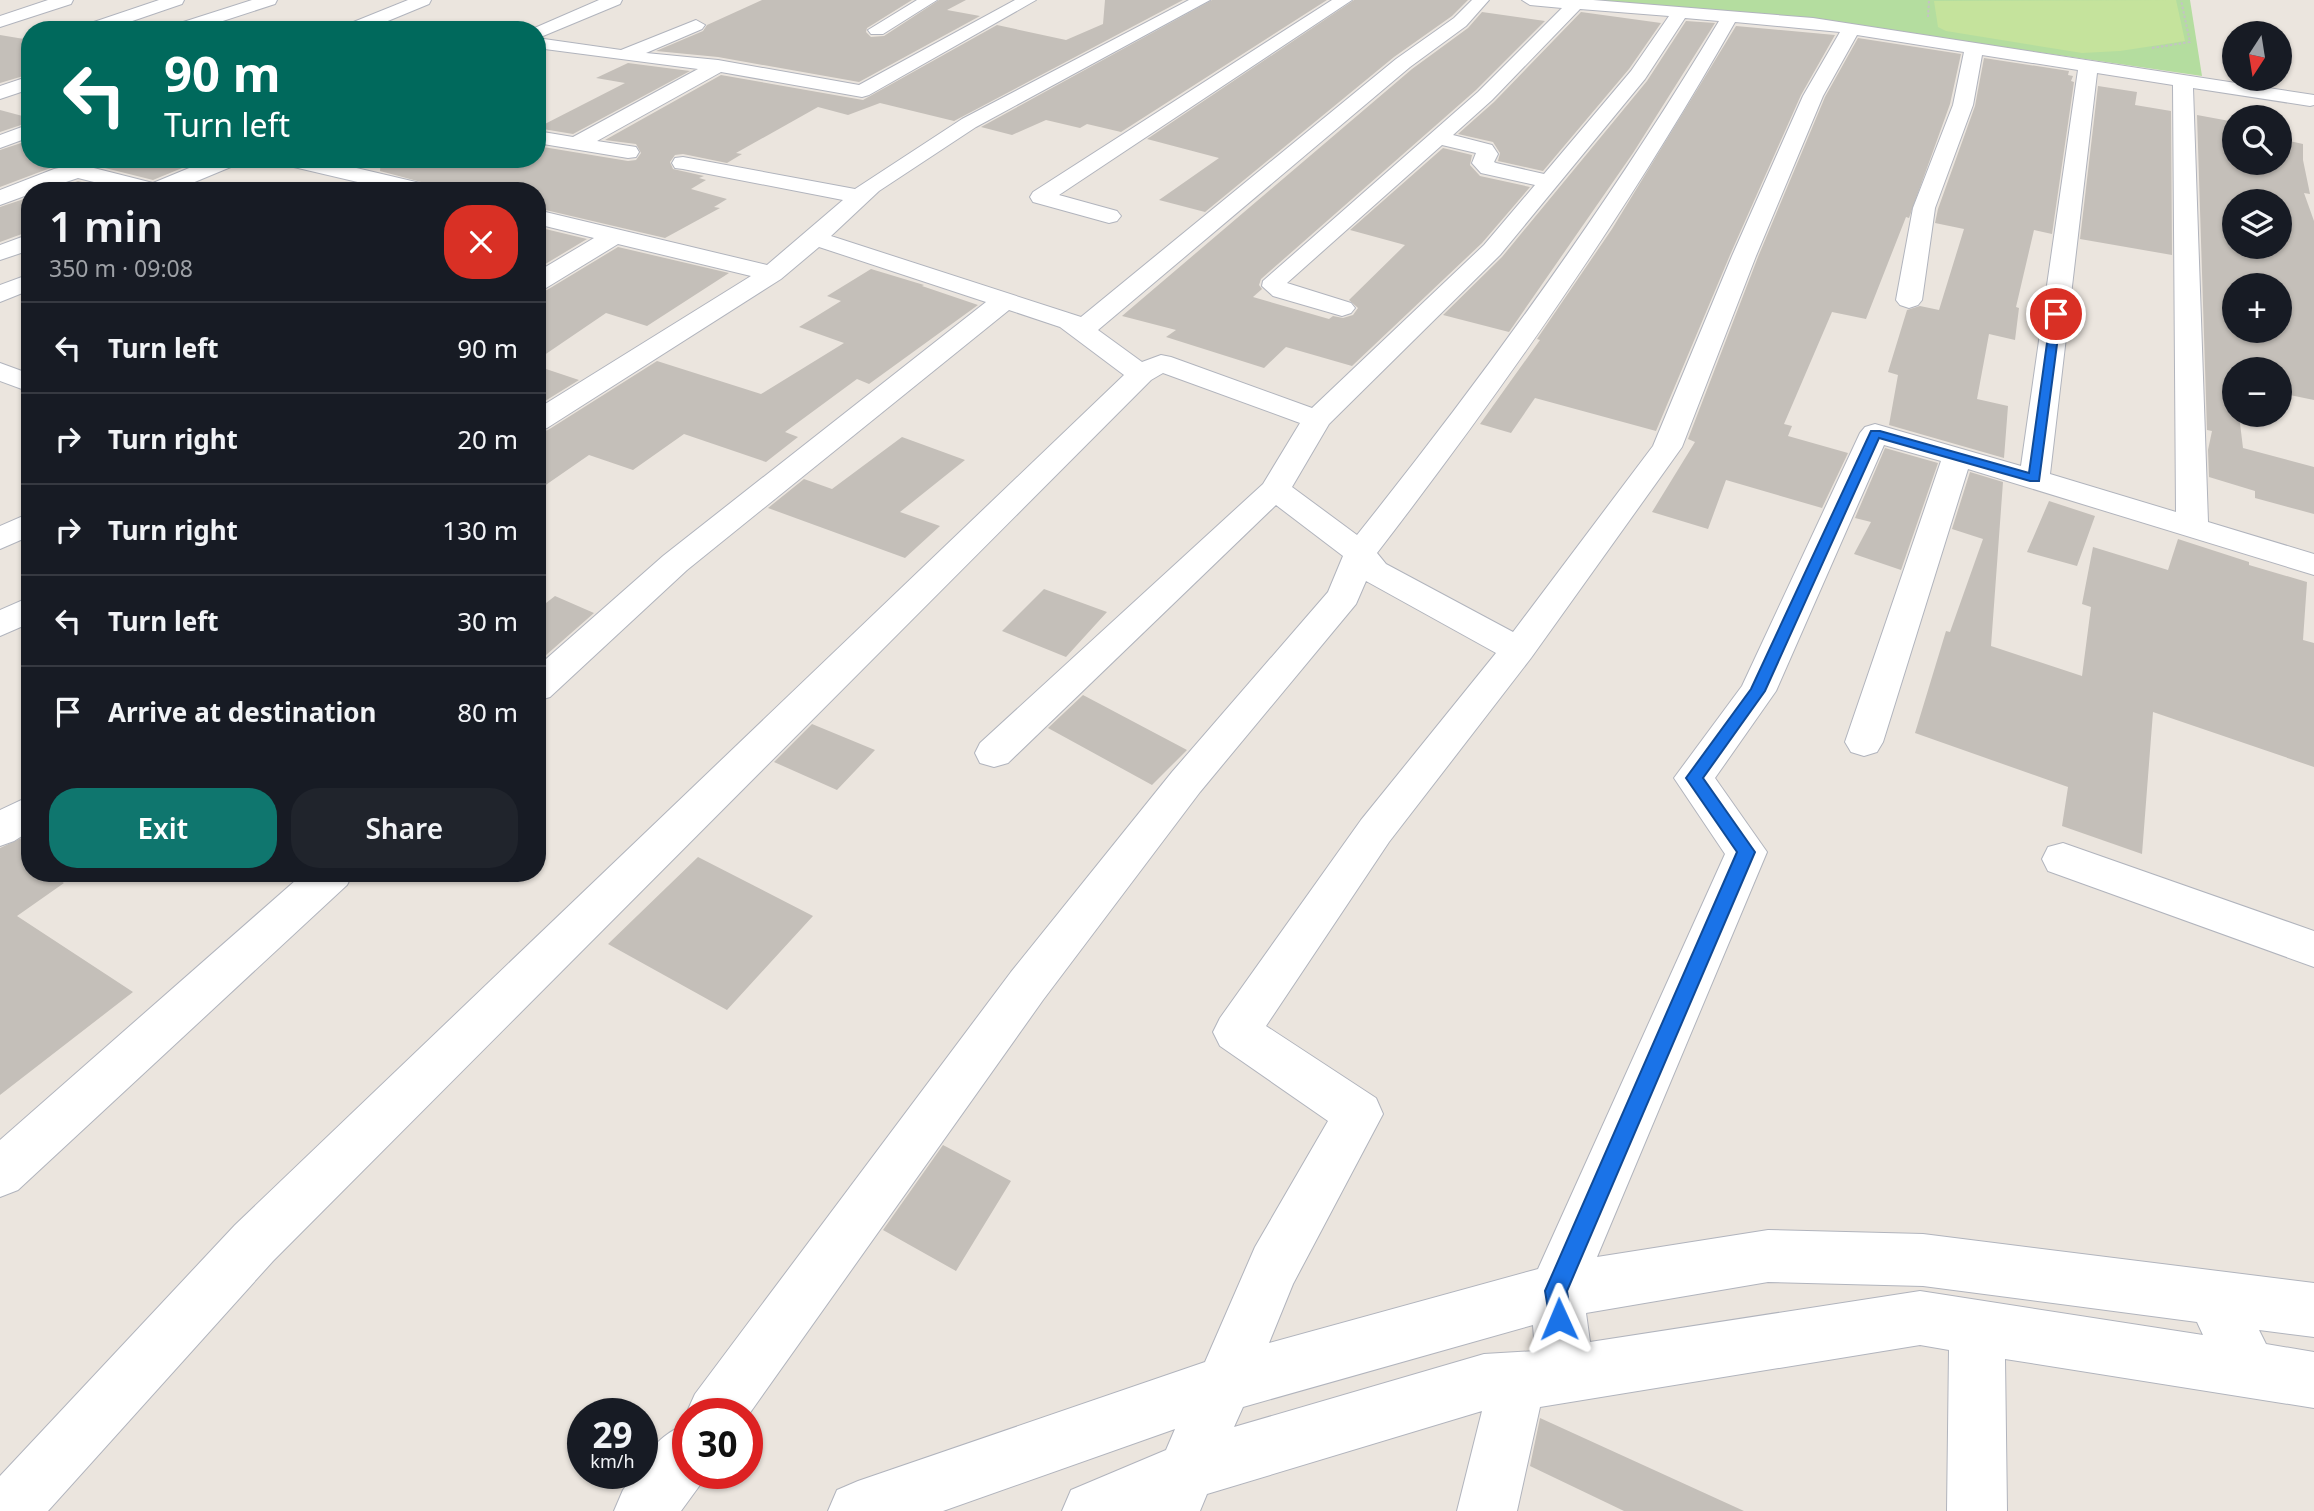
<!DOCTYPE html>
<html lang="en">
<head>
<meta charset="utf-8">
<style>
	:root { --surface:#171b24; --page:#20242c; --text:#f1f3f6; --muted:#9ea1a6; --line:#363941; --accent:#0f766e }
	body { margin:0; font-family:"Noto Sans",sans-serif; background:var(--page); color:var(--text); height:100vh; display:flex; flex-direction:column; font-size:26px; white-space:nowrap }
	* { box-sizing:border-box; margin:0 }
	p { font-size:23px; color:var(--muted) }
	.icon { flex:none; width:38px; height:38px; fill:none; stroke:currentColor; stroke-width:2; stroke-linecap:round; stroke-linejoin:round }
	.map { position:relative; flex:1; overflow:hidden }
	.sheet { position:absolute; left:21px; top:182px; width:525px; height:700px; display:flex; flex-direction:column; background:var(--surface); border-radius:28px; box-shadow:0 2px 5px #0004 }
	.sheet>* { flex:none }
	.top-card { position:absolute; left:21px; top:21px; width:525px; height:147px; border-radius:28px; box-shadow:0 2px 5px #0004; background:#00695c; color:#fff; overflow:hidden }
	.needle { width:46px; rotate:192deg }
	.buttons { position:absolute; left:2222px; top:21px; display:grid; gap:14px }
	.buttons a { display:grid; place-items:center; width:70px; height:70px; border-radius:50%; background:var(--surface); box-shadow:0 2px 5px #0004; font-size:35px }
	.speed { position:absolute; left:567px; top:1398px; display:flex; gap:14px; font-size:35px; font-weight:700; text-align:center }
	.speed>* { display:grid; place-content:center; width:91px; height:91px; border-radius:50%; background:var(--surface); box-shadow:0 2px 5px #0004; line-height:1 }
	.speed small { font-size:18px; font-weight:400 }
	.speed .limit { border:10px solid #d22; background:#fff; color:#111 }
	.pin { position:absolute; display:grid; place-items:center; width:60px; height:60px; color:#fff; margin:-30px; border:4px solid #fff; border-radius:50%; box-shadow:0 2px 7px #0007 }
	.me { position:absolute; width:77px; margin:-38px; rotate:359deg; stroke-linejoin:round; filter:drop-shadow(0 0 5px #0008) }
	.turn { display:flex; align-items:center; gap:24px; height:147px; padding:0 28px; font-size:32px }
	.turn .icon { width:91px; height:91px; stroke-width:2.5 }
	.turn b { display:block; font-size:49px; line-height:60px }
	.round { display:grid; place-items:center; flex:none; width:74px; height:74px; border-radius:28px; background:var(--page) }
	.headline { display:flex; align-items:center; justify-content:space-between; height:119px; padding:0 28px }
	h1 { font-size:42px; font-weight:600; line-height:52px }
	.button { display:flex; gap:14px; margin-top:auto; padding:14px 28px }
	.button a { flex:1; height:80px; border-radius:28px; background:var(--accent); color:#fff; font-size:28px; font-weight:600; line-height:80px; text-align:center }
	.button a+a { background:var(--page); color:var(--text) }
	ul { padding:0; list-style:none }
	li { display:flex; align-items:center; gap:21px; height:91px; padding:0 28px; border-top:2px solid var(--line) }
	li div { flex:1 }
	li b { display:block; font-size:26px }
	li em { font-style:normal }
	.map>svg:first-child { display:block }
</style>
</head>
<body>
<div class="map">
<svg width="2314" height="1511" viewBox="0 0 2314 1511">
	<rect width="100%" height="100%" fill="#ebe5de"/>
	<path fill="#b4dd9f" d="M1556 0H2190L2202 76 1866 27Z"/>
	<path fill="#c5e39c" d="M2176 0 2185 41 2120 51 2082 53 1946 31 1938 27 1934 1Z"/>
	<path fill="#c4bfb9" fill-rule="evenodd" d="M762 0H912L867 28 866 32 871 37 884 36 939 0H966L947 10 980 16 859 82 718 57 656 51 703 31 707 25Z
		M1105 0H1183L954 121 880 103 848 115 818 107 736 153 742 154 727 163 683 154 675 155 670 162 673 169 704 176 699 178 706 180 691 189 727 199 714 207 720 208 665 238 537 208V191H466L436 186 380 171 381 159H537V146L628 161 636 160 641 153 636 144 605 140 721 75 863 100 997 25 1066 40 1103 24Z
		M1212 0H1327L1121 132 1087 124 1080 128 1046 120 1012 135 981 127Z
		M1354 0H1468L1452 16 1394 57 1205 212 1159 200 1219 158 1147 139Z
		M1482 12 1545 21 1476 90 1261 279 1259 285 1262 289 1253 297 1329 319 1333 316 1343 318 1353 315 1358 308 1349 300 1405 245 1350 230 1443 148 1472 155 1470 165 1480 176 1530 187 1482 243 1352 366 1286 347 1264 368 1166 337 1176 330 1122 316 1412 69 1468 28Z
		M1581 12 1661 23 1629 69 1543 171 1498 161 1500 153 1493 142 1458 134 1494 102Z
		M1686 21 1715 23 1633 153 1509 332 1443 315 1502 257 1647 81Z
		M1736 26 1835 35 1801 95 1730 255 1656 431 1535 398 1511 433 1480 424 1540 340 1537 339 1612 229Z
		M0 35 30 40V74L0 83Z
		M1858 38 1961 54 1950 104 1909 218 1906 217 1866 319 1832 312 1784 424 1792 426 1788 436 1848 453 1822 508 1726 480 1708 529 1652 512 1695 442 1688 439 1758 257 1825 97Z
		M1984 58 2069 71 2068 75 2073 76 2071 81 2074 82 2052 234 2034 230 2016 307 2019 308 2015 340 1989 334 1977 399 2008 406 2004 458 1889 425 1898 375 1888 372 1907 310 1920 306 1939 310 1964 229 1935 223 1938 209 1975 106Z
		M628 63 690 71 573 134 537 128 625 83 596 78Z
		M2098 86 2137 92 2135 105 2171 111 2172 255 2080 239Z
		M0 110 30 118V122L0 132Z
		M2197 115 2235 122V163H2280V139L2303 144V160L2310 194 2304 193 2314 221V400L2280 393V369H2235V415H2239L2243 448 2314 467V514L2255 498V491L2209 477 2208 450 2212 431 2207 430ZM2235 201H2280V247H2235ZM2235 285H2280V331H2235Z
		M30 140V159H204L153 180 77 161 53 167 0 187V150Z
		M78 181 118 191H48Z
		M30 197V231L0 242V207Z
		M537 227 587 239 537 269Z
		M618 247 729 273 647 326 606 313 537 360V292L547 290Z
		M871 269 924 285 922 286 978 305 869 384 857 379 785 432 798 437 766 462 684 434 633 470 589 455 537 491V433L548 430 657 361 761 394 844 343 799 327 841 301 827 296Z
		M537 366 579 380 537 406Z
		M902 437 965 460 900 512 940 526 905 558 768 508 804 479 832 489Z
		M1885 448 1938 463 1901 570 1854 554 1871 522 1855 518Z
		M1970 472 2003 482 1991 646 2082 676 2091 607 2082 604 2093 547 2168 570 2178 539 2249 562V565L2307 582 2303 640 2314 643V767L2153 712 2142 854 2062 826 2068 787 1915 733 1946 631 1950 632 1983 539 1952 529Z
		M2049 501 2095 516 2077 566 2027 552Z
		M1044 589 1107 612 1066 657 1002 631Z
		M555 596 594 613 537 663V610Z
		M1083 695 1187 750 1152 785 1048 728Z
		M812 724 875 750 837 790 774 762Z
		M30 834V873H48L64 883 17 916 133 992 0 1095V848Z
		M698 857 813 916 727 1010 608 944Z
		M943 1145 1011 1181 956 1271 883 1230Z
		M1540 1418 1744 1511H1624L1530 1466Z"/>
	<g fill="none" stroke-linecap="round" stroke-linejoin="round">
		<g stroke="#b1b4bd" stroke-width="2">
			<path id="minor" d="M48 0H73L71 4 0 27V16Z
				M159 0H184L182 4 106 30H79L82 26Z
				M252 0H277L275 4 195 30 174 28 177 24Z
				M408 0H431L429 4 366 30 343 29 346 25Z
				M599 0H622L620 4 543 36 537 37V30H530Z
				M917 0H937L883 34H871L868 30Z
				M1015 0H1036L869 95 862 97 721 72 597 141 636 147 639 152 636 157 628 158 537 143V131L573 137 698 69 537 48V38L621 50 696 20 705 25 702 29 646 53 718 60 859 85Z
				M1189 0H1210L976 127 879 191 831 236 1081 317 1396 59 1454 18 1472 0H1489L1466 26 1410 67 1098 330 1142 362 1161 355 1171 357 1312 408 1484 245 1535 185 1481 173 1472 163 1476 153 1442 145 1287 283 1351 303 1355 308 1351 313 1342 316 1273 296 1262 286 1263 281 1478 92 1562 8 1530 5 1522 0H1593L1813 18 2314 95V105L2310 106 2193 88 2208 522 2314 554V575L1968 469 1883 742 1877 752 1864 756 1851 752 1845 742 1941 461 1884 445 1776 691 1715 778 1767 852 1597 1257 1768 1230 1923 1234 2314 1283V1337L2259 1330 2266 1344 2314 1352V1408L2005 1359 2007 1511H1947L1949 1350 1920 1345 1540 1407 1517 1511H1457L1482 1411 1207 1494 1200 1511H1062L1071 1490 1166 1450 1175 1429 943 1511H828L837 1490 858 1481 1205 1362 1255 1247 1328 1121 1220 1046 1213 1032 1220 1018 1361 820 1496 653 1366 581 1356 604 1200 792 1043 1000 747 1417V1414H688V1417L686 1414 695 1394 1011 972 1172 772 1328 592 1343 556 1276 505 1008 763 994 767 980 763 975 753 980 743 1263 484 1300 423 1163 373 1151 380 273 1261 48 1511H0V1476L235 1225 1124 375 1060 327 1009 310 687 570 550 697 537 701V667L663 556 986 302 819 247 781 279 547 428 537 431V409L751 276 618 244 546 288 537 290V272L594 238 537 224V210L767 265 843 200 683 169 675 168 672 163 675 158 683 157 855 189 962 119ZM1580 9 1669 16 1631 71 1544 174 1496 163 1494 162 1498 154 1492 145 1453 135 1492 100ZM1685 18 1719 21C1611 201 1488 371 1357 535L1292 487 1329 424 1500 255 1645 79ZM1735 22 1840 32 1803 96 1732 256 1653 446 1513 632 1386 564 1377 553C1507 384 1630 208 1735 22ZM1857 35 1964 52 1953 105 1913 208 1896 300 1900 305 1909 308 1918 305 1922 300 1935 208 1973 105 1982 55 2078 70 2021 466 1875 424 1865 427 1860 433 1742 686 1674 778 1725 854 1538 1269 1269 1343 1293 1284 1383 1114 1376 1098 1266 1026 1389 842 1531 658 1682 447 1756 256 1823 96ZM2097 73 2173 85 2176 512 2050 474ZM1768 1282 1923 1286 2197 1322 2203 1335 1920 1291 1590 1342 1586 1313ZM1533 1325 1535 1351 1484 1354 1234 1427 1243 1407Z
				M1332 0H1352L1059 195 1117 211 1121 216 1117 221 1109 223 1033 202 1030 197 1033 192Z
				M30 76V89L0 99V86Z
				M30 124V137L0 148V135Z
				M211 159H241L238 164 173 191H130L78 178 39 191H30V194L0 205V190L54 169 78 164 153 183Z
				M278 159H318L433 186 436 191H396L281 164Z
				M30 234V250L0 260V245Z
				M30 274V290L0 302V285Z
				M0 363 30 374V392L0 381Z
				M30 513V536L0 549V526Z
				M30 597V623L0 636V610Z
				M30 796V831L14 841 0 846V810Z
				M2063 843 2314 931V967L2048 871 2042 859 2048 847Z
				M304 873H353L347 885 18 1190 0 1197V1140Z
				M688 1423V1474H708L681 1511H614L623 1490 635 1474H642C642 1450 668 1431 688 1423Z"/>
		</g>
		<path stroke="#c3c3c3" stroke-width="2" stroke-dasharray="2.5 2" stroke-linecap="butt" d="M1928 17 1929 0
			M2152 48 2190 42 2181 0"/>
		<use href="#minor" fill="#fff" fill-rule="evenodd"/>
	</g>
	<path fill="#1a73e8" stroke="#114b97" stroke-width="2" d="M2056 311 2061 314 2039 481H2030L1879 438 1765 691 1703 778 1755 852 1567 1291 1571 1319 1567 1327 1559 1330 1551 1327 1545 1291 1737 852 1686 778 1751 689 1871 431H1880L2029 473 2051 314Z"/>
</svg>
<div class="buttons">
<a><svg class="needle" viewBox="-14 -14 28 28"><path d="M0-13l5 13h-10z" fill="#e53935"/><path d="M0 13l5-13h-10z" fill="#9ea1a6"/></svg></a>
<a><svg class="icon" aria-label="search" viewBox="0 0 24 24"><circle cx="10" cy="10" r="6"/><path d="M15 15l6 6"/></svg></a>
<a><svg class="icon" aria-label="layers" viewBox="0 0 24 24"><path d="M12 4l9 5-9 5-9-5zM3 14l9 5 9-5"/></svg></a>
<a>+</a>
<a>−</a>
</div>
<div class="speed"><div>29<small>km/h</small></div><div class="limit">30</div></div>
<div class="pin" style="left:2056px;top:314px;background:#d93025"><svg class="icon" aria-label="arrive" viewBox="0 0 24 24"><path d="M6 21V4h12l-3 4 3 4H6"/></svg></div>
<svg class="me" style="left:1559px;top:1319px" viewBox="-20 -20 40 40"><path d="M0-17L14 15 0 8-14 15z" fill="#1a73e8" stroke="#fff" stroke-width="4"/></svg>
<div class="top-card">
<div class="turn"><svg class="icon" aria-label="left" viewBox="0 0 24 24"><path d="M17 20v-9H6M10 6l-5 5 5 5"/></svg><div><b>90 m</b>Turn left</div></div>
</div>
<section class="sheet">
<div class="headline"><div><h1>1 min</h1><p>350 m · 09:08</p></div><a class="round" style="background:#d93025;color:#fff"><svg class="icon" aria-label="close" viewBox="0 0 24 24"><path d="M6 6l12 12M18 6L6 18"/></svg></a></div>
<ul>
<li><svg class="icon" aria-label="left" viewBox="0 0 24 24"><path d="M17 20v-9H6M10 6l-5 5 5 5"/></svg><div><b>Turn left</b></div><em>90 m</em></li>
<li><svg class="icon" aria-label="right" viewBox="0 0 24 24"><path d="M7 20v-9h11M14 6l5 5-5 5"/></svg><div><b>Turn right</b></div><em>20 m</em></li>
<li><svg class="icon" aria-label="right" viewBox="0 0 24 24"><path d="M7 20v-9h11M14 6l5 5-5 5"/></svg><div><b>Turn right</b></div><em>130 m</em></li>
<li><svg class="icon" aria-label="left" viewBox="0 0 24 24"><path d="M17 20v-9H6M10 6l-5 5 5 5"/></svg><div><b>Turn left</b></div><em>30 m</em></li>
<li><svg class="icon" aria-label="arrive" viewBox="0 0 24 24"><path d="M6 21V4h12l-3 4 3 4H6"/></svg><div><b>Arrive at destination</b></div><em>80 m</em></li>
</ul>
<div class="button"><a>Exit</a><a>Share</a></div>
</section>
</div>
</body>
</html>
